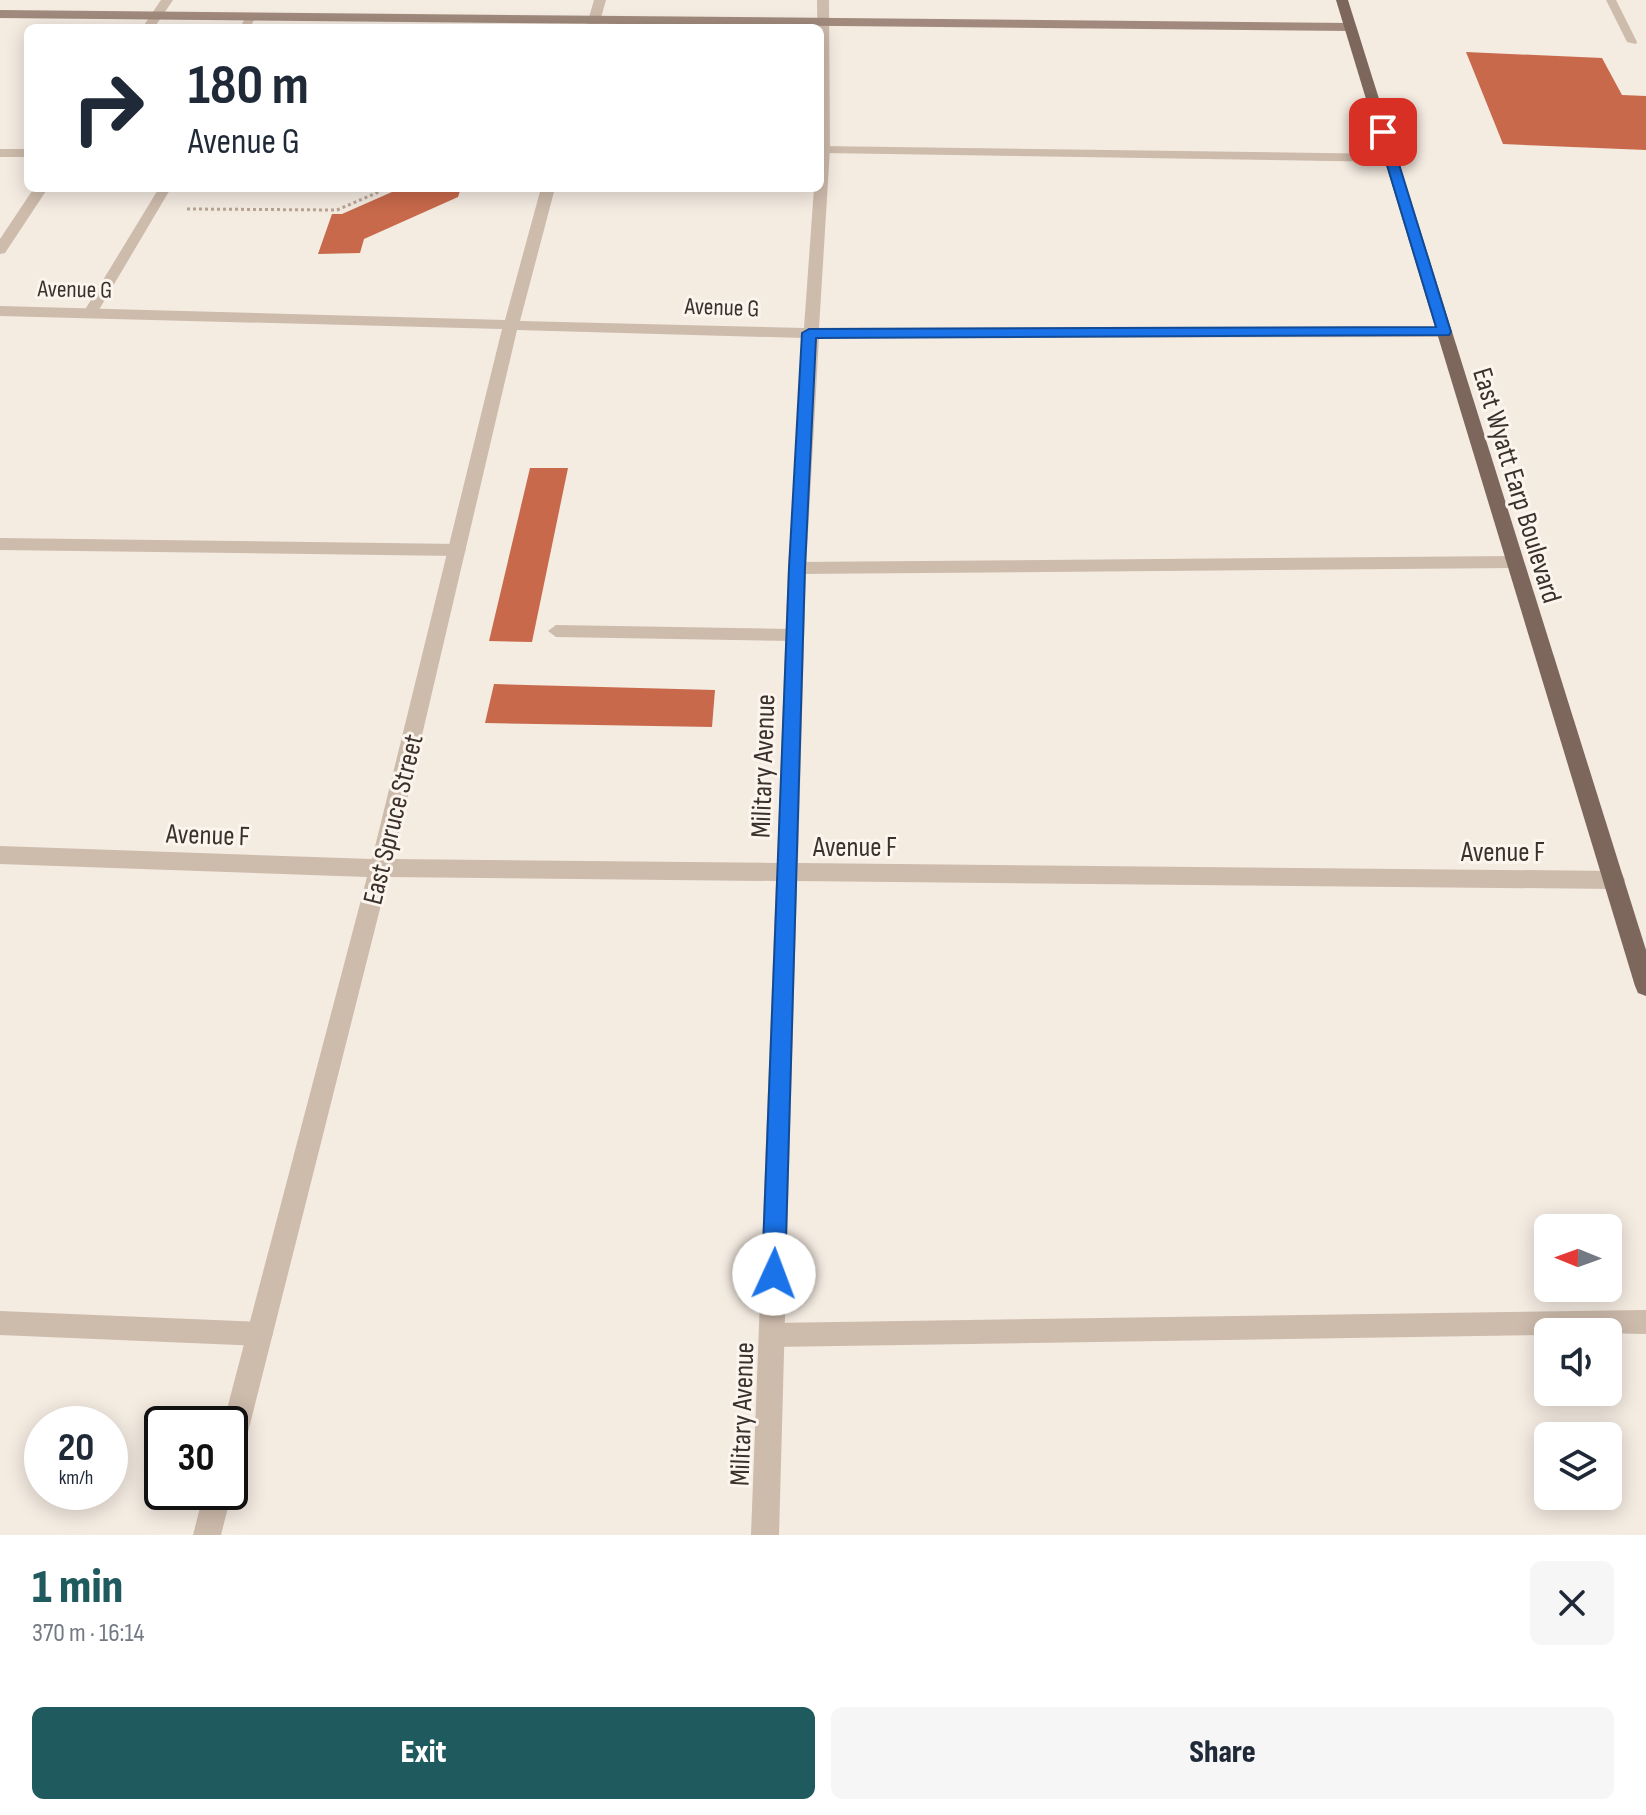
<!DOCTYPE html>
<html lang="en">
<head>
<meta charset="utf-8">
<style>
	:root { --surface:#fff; --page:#f6f6f7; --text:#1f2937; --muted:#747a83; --accent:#1f5a5e }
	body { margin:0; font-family:"Sofia Sans Condensed",sans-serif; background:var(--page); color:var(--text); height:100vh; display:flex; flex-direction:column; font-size:30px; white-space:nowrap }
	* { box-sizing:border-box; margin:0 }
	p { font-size:26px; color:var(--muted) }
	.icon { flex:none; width:44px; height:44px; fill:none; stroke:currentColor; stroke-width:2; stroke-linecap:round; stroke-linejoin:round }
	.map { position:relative; height:1535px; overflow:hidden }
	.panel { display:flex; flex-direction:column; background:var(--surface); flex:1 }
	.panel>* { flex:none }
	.banner { position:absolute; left:24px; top:24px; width:800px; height:168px; border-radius:12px; box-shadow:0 4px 20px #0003; background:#fff; color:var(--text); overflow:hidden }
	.needle { width:52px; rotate:271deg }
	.fabs { position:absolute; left:1534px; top:1214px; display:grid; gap:16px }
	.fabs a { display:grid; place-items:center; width:88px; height:88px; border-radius:12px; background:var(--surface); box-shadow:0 4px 20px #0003; font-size:40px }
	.speed { position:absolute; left:24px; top:1406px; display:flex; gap:16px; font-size:40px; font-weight:700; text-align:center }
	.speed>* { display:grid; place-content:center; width:104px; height:104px; border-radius:50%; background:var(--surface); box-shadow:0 4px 20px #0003; line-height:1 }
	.speed small { font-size:20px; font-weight:400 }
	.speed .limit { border:4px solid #111; border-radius:12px; background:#fff; color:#111 }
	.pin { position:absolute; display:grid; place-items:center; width:68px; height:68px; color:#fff; margin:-34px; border-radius:16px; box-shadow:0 4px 12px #0006 }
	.me { position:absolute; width:88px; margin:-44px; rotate:2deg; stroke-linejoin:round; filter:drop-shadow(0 0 6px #0008) }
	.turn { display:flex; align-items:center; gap:28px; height:168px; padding:0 32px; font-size:36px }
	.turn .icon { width:104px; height:104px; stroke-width:2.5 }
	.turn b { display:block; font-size:56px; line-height:68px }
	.round { display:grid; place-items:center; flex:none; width:84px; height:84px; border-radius:12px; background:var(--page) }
	.headline { display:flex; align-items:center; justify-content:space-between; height:136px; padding:0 32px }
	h1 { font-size:48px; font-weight:800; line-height:60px; color:var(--accent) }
	.action { display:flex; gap:16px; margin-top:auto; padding:16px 32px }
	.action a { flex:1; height:92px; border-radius:12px; background:var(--accent); color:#fff; font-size:32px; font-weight:800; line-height:92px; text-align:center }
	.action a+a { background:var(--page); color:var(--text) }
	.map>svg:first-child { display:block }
</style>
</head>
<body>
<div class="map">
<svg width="1646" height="1535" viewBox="0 0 1646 1535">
	<rect width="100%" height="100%" fill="#f4ebe1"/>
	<path fill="#c8694b" d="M1466 52 1602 58 1622 95 1646 96V150L1503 144Z
		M401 188H461L458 197 364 239 360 253 318 254 332 214H342Z
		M530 468H568L532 642 489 641Z
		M494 684 715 690 712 727 485 723Z"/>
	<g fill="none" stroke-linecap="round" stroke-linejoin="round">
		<path stroke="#b9a596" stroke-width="3" stroke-dasharray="3 3" stroke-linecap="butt" d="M187 209 337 210 388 188"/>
		<path fill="#cdbbac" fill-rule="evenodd" d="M1606 0H1616L1637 42 1636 44 1627 42Z
			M247 14 256 16 250 28H240Z
			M820 146 1391 154 1397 158 1391 162 823 153 820 152Z
			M0 149H28V157H0Z
			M159 188H171L97 313 95 316H85L83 313Z
			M0 538 458 544 466 550 458 556 0 550Z
			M1515 556 1523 562 1515 568 797 574 789 568 797 562Z
			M556 625 795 629 803 635 795 641 556 637 548 631Z
			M1646 1310V1334L1548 1332V1335L772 1347 764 1343 760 1335 764 1327 772 1323Z
			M0 1311 261 1322 269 1326 273 1334 269 1342 261 1346 0 1335Z"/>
		<path fill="#cdbbac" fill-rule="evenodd" d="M161 0H173L154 28H142Z
			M594 0H606L598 28H586Z
			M817 0H829L830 149 819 328 1444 327 1452 332 1444 337 819 338 806 568 798 863 1614 871 1622 874 1625 880 1622 886 1614 889 797 881 779 1535H751L776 881 388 877 244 1448 240 1458 230 1462V1424H223L367 877 0 864V846L372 859 502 329 0 316V306L505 320 541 188H555L520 321 804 328 814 188H820ZM517 330 804 338 788 568 777 863 393 859Z
			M34 188H48L5 253 0 254V239Z
			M230 1487 232 1492 221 1535H193L204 1492H230Z"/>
		<path fill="#a18a7d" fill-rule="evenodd" d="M0 10 1350 23 1356 27 1350 31 0 18Z"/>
		<path fill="#7d675c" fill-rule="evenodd" d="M1336 0H1348L1646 950V996L1638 993 1635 986Z"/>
	</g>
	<path fill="#1a73e8" stroke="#114b97" stroke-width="2" d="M1383 128 1389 132 1451 332 1449 335 816 338 805 568 785 1274 782 1282 774 1285 766 1282 762 1274 789 568 802 333 809 329 1436 327 1377 132Z"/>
	<g text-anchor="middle" stroke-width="6" stroke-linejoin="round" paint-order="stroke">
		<g font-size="24" fill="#3b302b" stroke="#fbf5ee">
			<text transform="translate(75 289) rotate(1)" y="8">Avenue G</text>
			<text transform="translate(722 307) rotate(2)" y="8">Avenue G</text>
		</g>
		<g font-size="28" fill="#3b302b" stroke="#fbf5ee">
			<text transform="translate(1518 485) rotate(73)" y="10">East Wyatt Earp Boulevard</text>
			<text transform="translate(762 766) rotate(-88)" y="10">Military Avenue</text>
			<text transform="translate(392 819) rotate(-76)" y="10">East Spruce Street</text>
			<text transform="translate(208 834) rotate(2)" y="10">Avenue F</text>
			<text x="855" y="856">Avenue F</text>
			<text x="1503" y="861">Avenue F</text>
			<text transform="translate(741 1414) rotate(-88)" y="10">Military Avenue</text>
		</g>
	</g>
</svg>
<div class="fabs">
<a><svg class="needle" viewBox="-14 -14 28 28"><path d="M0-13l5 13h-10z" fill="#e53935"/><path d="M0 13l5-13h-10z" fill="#747a83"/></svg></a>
<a><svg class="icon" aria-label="sound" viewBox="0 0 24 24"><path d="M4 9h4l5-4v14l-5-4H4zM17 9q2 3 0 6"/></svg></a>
<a><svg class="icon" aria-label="layers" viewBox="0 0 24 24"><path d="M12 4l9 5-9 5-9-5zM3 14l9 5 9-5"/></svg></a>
</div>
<div class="speed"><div>20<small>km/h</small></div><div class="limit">30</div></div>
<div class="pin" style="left:1383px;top:132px;background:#d93025"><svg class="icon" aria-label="arrive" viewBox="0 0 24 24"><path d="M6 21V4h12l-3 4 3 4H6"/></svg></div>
<svg class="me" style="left:774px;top:1274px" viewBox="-20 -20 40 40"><circle r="19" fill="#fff"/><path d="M0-13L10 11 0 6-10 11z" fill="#1a73e8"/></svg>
<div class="banner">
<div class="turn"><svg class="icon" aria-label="right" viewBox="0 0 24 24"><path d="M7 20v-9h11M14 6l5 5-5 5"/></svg><div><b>180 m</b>Avenue G</div></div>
</div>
</div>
<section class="panel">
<div class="headline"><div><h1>1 min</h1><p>370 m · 16:14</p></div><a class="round"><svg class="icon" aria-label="close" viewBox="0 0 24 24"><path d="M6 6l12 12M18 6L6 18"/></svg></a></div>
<div class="action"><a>Exit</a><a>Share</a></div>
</section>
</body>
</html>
